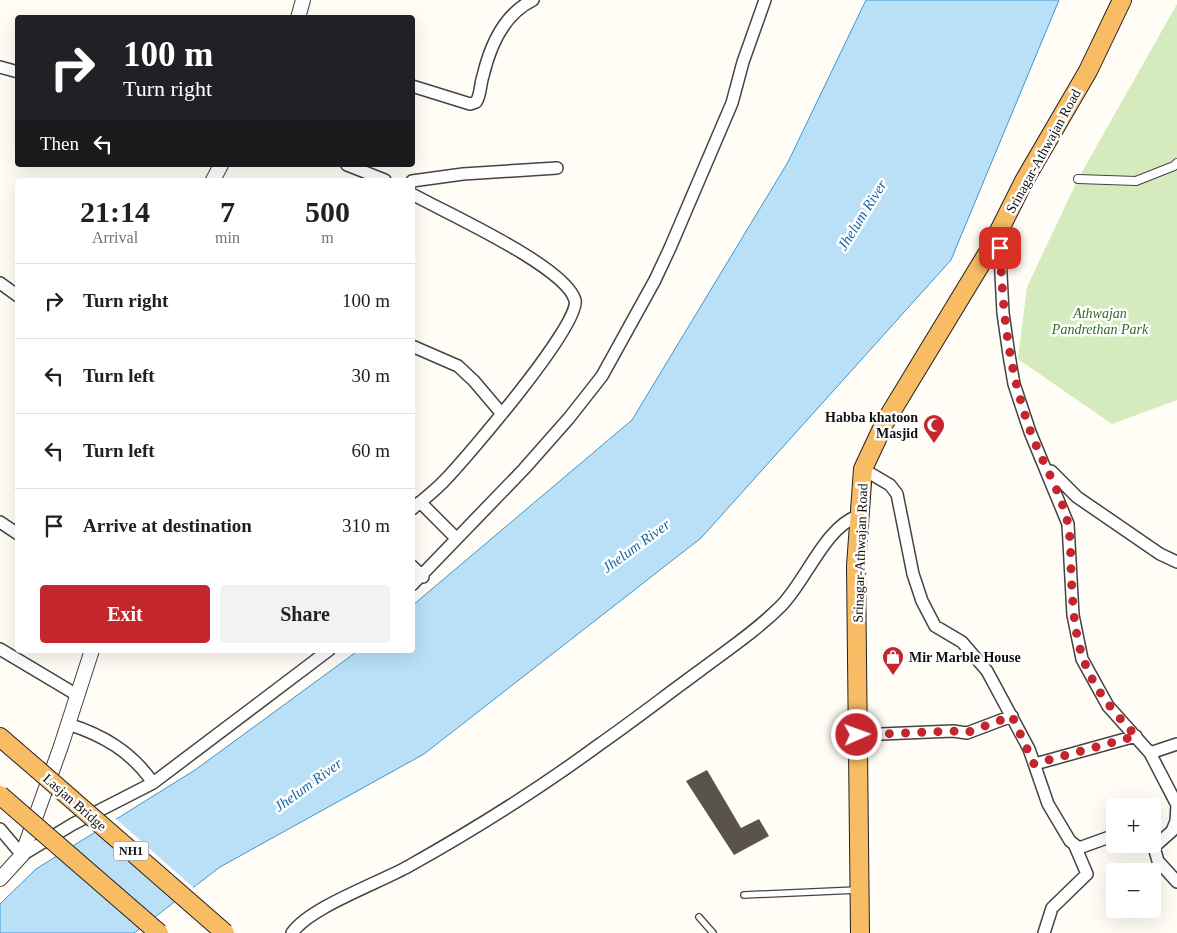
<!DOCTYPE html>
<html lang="en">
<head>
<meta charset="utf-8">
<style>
	:root { --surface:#fff; --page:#f2f2f2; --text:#202124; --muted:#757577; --line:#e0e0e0; --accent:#c4262e }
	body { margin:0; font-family:"Times New Roman",serif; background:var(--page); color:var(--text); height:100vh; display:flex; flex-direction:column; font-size:19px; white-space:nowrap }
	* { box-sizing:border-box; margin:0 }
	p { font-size:16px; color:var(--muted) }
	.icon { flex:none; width:28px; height:28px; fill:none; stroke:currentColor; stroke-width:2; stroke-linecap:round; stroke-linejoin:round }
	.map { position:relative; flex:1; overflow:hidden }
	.drawer { position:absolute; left:15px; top:178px; width:400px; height:475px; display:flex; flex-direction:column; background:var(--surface); border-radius:5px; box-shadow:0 5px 20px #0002 }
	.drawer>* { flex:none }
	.top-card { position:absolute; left:15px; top:15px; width:400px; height:152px; border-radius:5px; box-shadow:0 5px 20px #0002; background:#202124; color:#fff; overflow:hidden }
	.buttons { position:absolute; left:1106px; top:798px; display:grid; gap:10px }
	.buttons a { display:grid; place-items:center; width:55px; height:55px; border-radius:5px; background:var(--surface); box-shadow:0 5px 20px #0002; font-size:25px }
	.pin { position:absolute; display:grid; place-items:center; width:42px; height:42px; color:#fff; margin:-21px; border-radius:10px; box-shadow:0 2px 8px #0006 }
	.me { position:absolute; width:55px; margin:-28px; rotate:88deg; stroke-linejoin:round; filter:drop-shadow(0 0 4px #0008) }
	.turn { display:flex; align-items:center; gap:18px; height:105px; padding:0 25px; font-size:22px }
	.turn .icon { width:65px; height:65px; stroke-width:2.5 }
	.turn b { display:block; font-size:35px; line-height:42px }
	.then { display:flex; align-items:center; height:48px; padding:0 25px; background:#0003; gap:10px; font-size:19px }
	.eta { display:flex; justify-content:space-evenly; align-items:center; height:85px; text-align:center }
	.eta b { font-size:30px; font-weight:700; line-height:35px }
	.action { display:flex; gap:10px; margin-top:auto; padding:10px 25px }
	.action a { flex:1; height:58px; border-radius:5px; background:var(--accent); color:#fff; font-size:20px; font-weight:700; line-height:58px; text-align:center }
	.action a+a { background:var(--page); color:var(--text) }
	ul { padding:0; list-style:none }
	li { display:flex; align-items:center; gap:15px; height:75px; padding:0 25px; border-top:1px solid var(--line) }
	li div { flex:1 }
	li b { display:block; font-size:19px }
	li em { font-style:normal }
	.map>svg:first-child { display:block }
</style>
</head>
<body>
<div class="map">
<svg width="1177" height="933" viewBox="0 0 1177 933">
	<rect width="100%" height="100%" fill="#fffdf5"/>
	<path fill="#d5ebbd" d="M1177 4V400L1112 424 1018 359 1027 287 1078 179Z"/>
	<path fill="#b9e0f7" stroke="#3f96cf" d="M866 0H1059L951 260 701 538 424 754 220 867 134 933H0V904L36 869 195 770 359 650H412L413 605 632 420 788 162Z"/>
	<path fill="#fffdf5" d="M114 817 195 889 177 904 93 831Z"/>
	<path fill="#5a524d" d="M707 770 741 828 759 819 769 836 734 855 686 781Z"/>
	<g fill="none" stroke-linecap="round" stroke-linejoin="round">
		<g stroke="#444" stroke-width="8">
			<path id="service" d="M744 895 857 890
				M699 917 713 933"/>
		</g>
		<g stroke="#444" stroke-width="10">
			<path id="pedestrian" d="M1078 179 1136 181 1174 166 1177 163"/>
		</g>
		<g stroke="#444" stroke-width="14">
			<path id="minor" d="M0 67 18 72
				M412 86 470 104 476 102C481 95 480 84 483 76 490 46 504 14 533 0
				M347 165 385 180
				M412 181 463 174 557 168
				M412 194C446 213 565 266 575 300 582 323 467 457 446 479 436 490 424 499 412 509
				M999 235 1003 313 1009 355 1014 384 1030 432 1068 524 1073 615 1082 659 1108 706 1150 753 1177 805 1176 821 1172 831 1154 847 1158 861 1177 882
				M0 283 18 296
				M412 346 458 366 474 381 502 414
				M863 469 890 485 897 494 913 574 922 601 935 626 962 642 987 671 1029 749 1048 804 1070 841 1079 848 1115 835
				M1051 471 1077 497 1160 554 1177 562
				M420 502 456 538
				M0 522 18 534
				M412 566 423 577
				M412 585 524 469 569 418 602 376 655 280 670 248 732 103 743 62 765 0
				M0 649 77 695
				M68 724C103 735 132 752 153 783
				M857 735 953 731 967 733 1012 716
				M1150 753 1177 744
				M1035 764 1136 736
				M0 829 22 855 73 824 153 783 329 650
				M292 933C310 907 379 883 409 866 475 829 539 789 600 744 633 721 665 696 698 672 726 651 756 631 781 606 806 581 825 527 858 516
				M1044 933 1052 908 1087 874 1075 846"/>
		</g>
		<g stroke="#444" stroke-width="16">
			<path id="tertiary" d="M298 18 303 0
				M213 180 221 165
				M0 879 22 855 61 746 92 650"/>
		</g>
		<g stroke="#222" stroke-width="20">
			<path id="trunk" d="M0 737 37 769
				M860 933 856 566 863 469 885 422 990 249 1024 181 1088 71 1122 0"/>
		</g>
		<use href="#service" stroke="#fff" stroke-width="5.5"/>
		<use href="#pedestrian" stroke="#fff" stroke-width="8"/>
		<use href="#minor" stroke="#fff" stroke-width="11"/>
		<use href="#tertiary" stroke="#fff" stroke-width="14"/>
		<use href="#trunk" stroke="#f7bc64" stroke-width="18"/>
		<g stroke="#222" stroke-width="20" stroke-linecap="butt">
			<path id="trunk-bridge" d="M37 769 225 933
				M0 795 159 933"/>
		</g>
		<use href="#trunk-bridge" stroke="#f7bc64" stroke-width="18"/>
	</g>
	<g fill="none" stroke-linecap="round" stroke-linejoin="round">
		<path stroke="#c4262e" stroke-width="9" stroke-dasharray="0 16.2" d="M857 735 953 731 966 733 1012 716 1034 764 1136 736C1089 686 1075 658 1072 588 1070 567 1072 545 1068 524 1061 491 1041 461 1030 430 1008 367 1003 314 1000 248"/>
	</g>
	<defs>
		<g id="mosque-pin" transform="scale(1.125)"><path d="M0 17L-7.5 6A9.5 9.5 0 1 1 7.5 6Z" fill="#c4262e" stroke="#fff"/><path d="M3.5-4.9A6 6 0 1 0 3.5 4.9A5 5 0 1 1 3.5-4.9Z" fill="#fff"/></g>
		<g id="shop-pin" transform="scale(1.125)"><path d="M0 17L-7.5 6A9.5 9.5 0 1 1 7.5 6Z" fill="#c4262e" stroke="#fff"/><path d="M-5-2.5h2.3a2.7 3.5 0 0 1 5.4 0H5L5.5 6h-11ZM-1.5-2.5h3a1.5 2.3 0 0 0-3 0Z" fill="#fff"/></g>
	</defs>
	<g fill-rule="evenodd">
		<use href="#mosque-pin" x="934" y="425"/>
		<use href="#shop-pin" x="893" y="657"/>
	</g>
	<g text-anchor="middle" stroke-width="5" stroke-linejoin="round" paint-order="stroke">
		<rect fill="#fff" stroke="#585858" stroke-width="1" x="113.5" y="841.5" width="35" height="19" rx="4"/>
		<g font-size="12" font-weight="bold" fill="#111">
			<text x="131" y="855">NH1</text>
		</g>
		<g font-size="14" fill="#111" stroke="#fff">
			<text transform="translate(1043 151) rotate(-61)" y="5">Srinagar-Athwajan Road</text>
			<text transform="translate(860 553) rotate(-88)" y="5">Srinagar-Athwajan Road</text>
			<text transform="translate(75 802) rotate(41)" y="5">Lasjan Bridge</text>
		</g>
		<g font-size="14" font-style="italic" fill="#2f6b1f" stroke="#fff">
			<text x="1100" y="318">Athwajan<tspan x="1100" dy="16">Pandrethan Park</tspan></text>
		</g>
		<g font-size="14" font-weight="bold" fill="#111" stroke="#fff" text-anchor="end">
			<text x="918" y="422">Habba khatoon<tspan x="918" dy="16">Masjid</tspan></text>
			<text x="909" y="662" text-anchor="start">Mir Marble House</text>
		</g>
		<g font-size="15" font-style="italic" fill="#1768a6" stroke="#fff">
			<text transform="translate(862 215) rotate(-58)" y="5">Jhelum River</text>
			<text transform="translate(636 546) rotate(-36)" y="5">Jhelum River</text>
			<text transform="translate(308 785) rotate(-36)" y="5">Jhelum River</text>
		</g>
	</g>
</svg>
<div class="buttons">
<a>+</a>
<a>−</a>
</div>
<div class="pin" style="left:1000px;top:248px;background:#d93025"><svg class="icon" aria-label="arrive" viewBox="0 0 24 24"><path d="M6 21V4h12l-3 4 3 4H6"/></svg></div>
<svg class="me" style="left:857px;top:735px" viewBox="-20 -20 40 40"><circle r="17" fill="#c4262e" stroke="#fff" stroke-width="3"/><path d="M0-11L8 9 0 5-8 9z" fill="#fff"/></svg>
<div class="top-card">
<div class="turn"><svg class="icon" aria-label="right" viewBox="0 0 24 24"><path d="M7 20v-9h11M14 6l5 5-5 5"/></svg><div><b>100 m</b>Turn right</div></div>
<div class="then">Then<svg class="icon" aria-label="left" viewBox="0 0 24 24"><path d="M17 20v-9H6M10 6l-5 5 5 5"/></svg></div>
</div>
<section class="drawer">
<div class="eta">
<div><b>21:14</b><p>Arrival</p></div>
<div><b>7</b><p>min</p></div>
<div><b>500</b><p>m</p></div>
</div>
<ul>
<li><svg class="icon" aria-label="right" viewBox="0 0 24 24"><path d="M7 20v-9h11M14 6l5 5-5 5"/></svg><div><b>Turn right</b></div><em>100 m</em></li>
<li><svg class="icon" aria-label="left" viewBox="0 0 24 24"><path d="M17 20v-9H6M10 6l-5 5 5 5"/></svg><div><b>Turn left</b></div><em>30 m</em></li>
<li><svg class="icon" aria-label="left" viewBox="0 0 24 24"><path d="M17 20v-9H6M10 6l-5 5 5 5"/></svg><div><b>Turn left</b></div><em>60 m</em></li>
<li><svg class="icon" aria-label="arrive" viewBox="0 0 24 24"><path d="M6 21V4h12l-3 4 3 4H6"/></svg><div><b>Arrive at destination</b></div><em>310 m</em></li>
</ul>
<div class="action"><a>Exit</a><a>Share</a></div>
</section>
</div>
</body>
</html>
